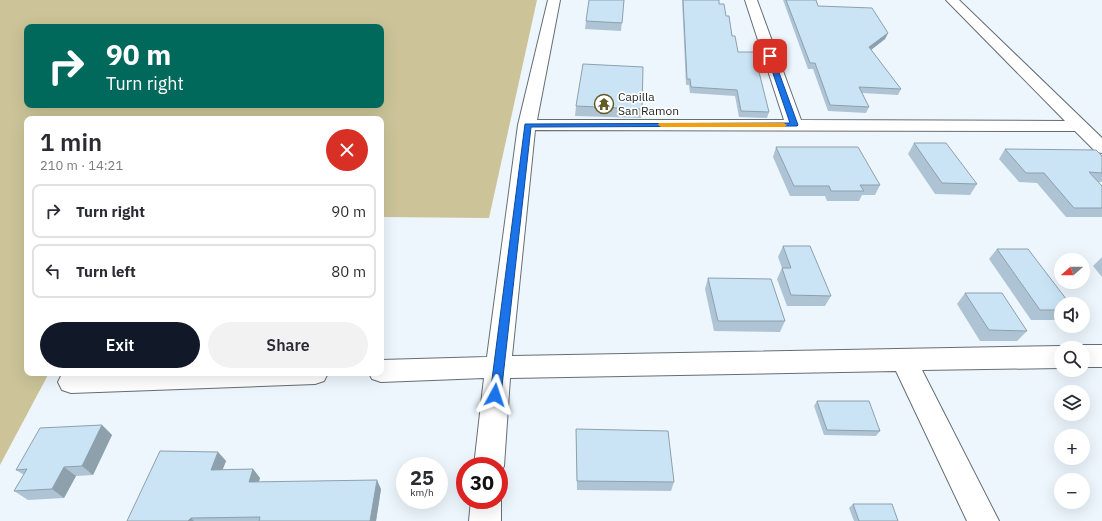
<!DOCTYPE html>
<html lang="en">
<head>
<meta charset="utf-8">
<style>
	:root { --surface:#fff; --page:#f2f2f3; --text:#2b2b33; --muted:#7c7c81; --line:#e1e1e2; --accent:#111827 }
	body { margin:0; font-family:"IBM Plex Sans",sans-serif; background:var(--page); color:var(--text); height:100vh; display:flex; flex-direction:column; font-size:15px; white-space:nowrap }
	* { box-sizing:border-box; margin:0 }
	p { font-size:13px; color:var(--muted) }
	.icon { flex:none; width:22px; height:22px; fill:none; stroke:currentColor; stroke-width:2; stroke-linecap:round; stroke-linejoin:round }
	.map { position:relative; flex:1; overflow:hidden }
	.sheet { position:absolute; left:24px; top:116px; width:360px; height:260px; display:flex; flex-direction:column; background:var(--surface); border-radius:8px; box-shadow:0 4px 16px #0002 }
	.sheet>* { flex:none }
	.top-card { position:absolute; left:24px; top:24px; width:360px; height:84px; border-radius:8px; box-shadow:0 4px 16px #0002; background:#00695c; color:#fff; overflow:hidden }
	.needle { width:26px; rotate:249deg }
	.fabs { position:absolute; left:1054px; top:253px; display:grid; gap:8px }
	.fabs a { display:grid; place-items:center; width:36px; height:36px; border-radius:50%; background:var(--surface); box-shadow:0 4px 16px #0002; font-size:20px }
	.speed { position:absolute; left:396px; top:457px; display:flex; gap:8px; font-size:20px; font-weight:700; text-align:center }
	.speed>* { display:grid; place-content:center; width:52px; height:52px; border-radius:50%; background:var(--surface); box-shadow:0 4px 16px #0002; line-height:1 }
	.speed small { font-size:10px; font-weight:400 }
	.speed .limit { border:6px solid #d22; background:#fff; color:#111 }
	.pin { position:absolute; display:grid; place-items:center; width:34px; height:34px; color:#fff; margin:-17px; border-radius:8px; box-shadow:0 2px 6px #0006 }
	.me { position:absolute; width:44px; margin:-22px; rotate:5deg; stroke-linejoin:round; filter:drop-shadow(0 0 3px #0008) }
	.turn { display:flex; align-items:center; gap:14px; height:84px; padding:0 16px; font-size:18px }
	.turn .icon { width:52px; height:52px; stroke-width:2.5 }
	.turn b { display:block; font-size:28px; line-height:34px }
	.round { display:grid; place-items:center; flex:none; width:42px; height:42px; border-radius:21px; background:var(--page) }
	.headline { display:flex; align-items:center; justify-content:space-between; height:68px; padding:0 16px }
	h1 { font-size:24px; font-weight:600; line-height:30px }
	.action { display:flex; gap:8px; margin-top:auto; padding:8px 16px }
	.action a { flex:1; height:46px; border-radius:24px; background:var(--accent); color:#fff; font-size:16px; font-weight:600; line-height:46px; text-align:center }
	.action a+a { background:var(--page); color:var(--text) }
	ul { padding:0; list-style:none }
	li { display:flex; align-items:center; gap:12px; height:54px; margin:0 8px 6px; padding:0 8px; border:2px solid var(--line); border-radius:8px }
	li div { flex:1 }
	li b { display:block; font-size:15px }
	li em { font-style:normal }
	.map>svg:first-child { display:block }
</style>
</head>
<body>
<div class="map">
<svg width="1102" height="521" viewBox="0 0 1102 521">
	<rect width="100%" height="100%" fill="#edf6fd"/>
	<path fill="#ccc498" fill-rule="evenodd" d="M0 0H537L489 218 381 217V119H27V373H49L0 465ZM27 27H381V105H27Z"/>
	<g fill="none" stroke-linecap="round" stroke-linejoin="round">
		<g stroke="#666e74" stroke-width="2">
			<path id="street" d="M548 0H560L537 120H784L745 0H757L801 120 1065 121 946 0H959L1102 138V153L1096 152 1075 131 535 130 512 356 1061 346 1065 348H1061V368L922 370 999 521H967L896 371 510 378 504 466 499 476V466H474L484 378 381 382 372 379 369 373H381V360L487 357 518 125Z
				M1083 345H1102V367H1083V348H1076Z
				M65 373H328L324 381 315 384 71 393 62 390 58 382 62 374Z
				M499 495 501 500V521H469L471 500H499Z"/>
		</g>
		<use href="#street" fill="#fff" fill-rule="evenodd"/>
	</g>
	<path fill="#aec4d4" d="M624 0 621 31 585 29 586 21Z
		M682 0H719V4L726 16 738 52 769 112 767 118 739 117 735 96 690 93 689 85H686Z
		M783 0H816L818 6 888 33 885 39 871 50 901 89 898 95 862 93 869 107 866 113 828 111 813 69H808Z
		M576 106 642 109 641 118 575 116Z
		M914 143 977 184 970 195 935 194 908 154Z
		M776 147 880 185 875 195H862L859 201H827L825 196H790L773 157Z
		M1005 149 1102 156V182H1098L1102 186V217H1066L1037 183 1019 182 999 159Z
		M783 246 831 296 825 306H787L777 279 782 268 778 257Z
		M997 249 1061 304V320H1031L989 259Z
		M1102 257V277L1093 266Z
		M708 278 785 321 780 332 714 331 705 289Z
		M965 293 1027 331 1017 341H980L957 304Z
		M817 401 880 431 876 436 824 435 814 406Z
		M102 425 112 435 93 475 76 476 64 498 28 500 14 491 24 475 16 470Z
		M576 429 674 482 671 491 577 490 576 439Z
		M218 452 226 461 222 470 253 469 260 478 259 482 381 489 376 521H127Z
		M853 504 898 521H854L849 508Z"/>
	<path fill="#8da0ac" d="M888 33 885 39 867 53 869 47Z
		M102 425 112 435 93 475 82 466Z
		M218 452 226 461 219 479 211 470Z
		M64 467 76 476 64 498 52 489Z
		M253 469 260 478 256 490 249 482Z
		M377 480 381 489 376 521H370Z
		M191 518 194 521H188V520Z"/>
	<path fill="#cae4f6" stroke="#8da0ac" d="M589 0H624L622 23 586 21Z
		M683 0H719V4H724L726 16H729L732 36H735L738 52H754L769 112 741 111 737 90 691 87 690 79H687Z
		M786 0H816L818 6 872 8 888 33 869 47 901 89 859 87 869 107 830 105 815 63H810Z
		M583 64 643 67 642 109 576 106Z
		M914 143H946L977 184 942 183Z
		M776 147H858L880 185H860L864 191H831L829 186H794Z
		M1005 149 1096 150 1102 156V173L1089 172 1102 186V208H1074L1044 173H1026Z
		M783 246H810L831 296 791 295 782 268H791Z
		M997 249H1028L1070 304H1061V310H1040Z
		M708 278 771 279 785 321H718Z
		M965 293H1002L1027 331 989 330Z
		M817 401H869L880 431 827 430Z
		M102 425 82 466 64 467 52 489 14 491 27 469 16 470 40 428Z
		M576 429 668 431 674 482 577 481Z
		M160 451 218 452 211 470 253 469 249 482 377 480 370 521H259L260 517 191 518 188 521H127Z
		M853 504H892L898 521H859Z"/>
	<path fill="#1a73e8" stroke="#114b97" d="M768 54 773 56 798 125 797 126 531 127 501 395 499 398 495 400 491 398 490 395 525 124 790 123 767 56Z"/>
	<path fill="#f59e0b" d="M659 123H784L787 125 784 127H661L658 125Z"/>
	<defs>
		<g id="temple-ring" transform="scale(1)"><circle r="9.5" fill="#fff" stroke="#645b27" stroke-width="1.5"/><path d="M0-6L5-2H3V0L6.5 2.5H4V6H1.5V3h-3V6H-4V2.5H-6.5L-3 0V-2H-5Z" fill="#645b27"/></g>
	</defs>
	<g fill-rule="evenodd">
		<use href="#temple-ring" x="604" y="104"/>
	</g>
	<g text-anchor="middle" stroke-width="3.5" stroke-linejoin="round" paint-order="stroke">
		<g font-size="12" fill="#222628" stroke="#fff" text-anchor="start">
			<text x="618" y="101">Capilla<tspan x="618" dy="14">San Ramon</tspan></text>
		</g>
	</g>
</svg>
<div class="fabs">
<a><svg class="needle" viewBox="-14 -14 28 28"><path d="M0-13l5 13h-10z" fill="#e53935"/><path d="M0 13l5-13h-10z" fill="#7c7c81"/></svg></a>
<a><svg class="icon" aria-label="sound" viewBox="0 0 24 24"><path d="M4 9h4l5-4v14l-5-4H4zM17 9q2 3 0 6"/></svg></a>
<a><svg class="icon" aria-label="search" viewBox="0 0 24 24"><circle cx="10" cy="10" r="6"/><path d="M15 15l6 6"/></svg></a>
<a><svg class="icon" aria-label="layers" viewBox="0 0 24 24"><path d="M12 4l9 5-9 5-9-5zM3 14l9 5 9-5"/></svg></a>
<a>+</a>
<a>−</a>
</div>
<div class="speed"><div>25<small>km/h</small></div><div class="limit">30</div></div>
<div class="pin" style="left:770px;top:56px;background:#d93025"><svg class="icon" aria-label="arrive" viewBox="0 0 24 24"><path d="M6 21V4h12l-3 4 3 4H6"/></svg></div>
<svg class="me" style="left:495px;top:395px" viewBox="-20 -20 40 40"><path d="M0-17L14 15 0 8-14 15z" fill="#1a73e8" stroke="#fff" stroke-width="4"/></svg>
<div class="top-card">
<div class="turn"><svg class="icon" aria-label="right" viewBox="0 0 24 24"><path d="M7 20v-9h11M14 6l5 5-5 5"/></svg><div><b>90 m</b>Turn right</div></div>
</div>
<section class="sheet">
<div class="headline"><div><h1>1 min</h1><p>210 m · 14:21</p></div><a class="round" style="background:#d93025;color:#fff"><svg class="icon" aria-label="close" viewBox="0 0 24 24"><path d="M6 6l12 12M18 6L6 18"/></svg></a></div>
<ul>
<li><svg class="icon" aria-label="right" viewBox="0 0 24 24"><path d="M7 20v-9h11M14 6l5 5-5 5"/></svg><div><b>Turn right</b></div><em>90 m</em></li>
<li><svg class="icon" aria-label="left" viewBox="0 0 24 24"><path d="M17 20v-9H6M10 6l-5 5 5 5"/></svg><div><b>Turn left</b></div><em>80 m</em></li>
</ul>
<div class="action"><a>Exit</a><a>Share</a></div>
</section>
</div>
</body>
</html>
